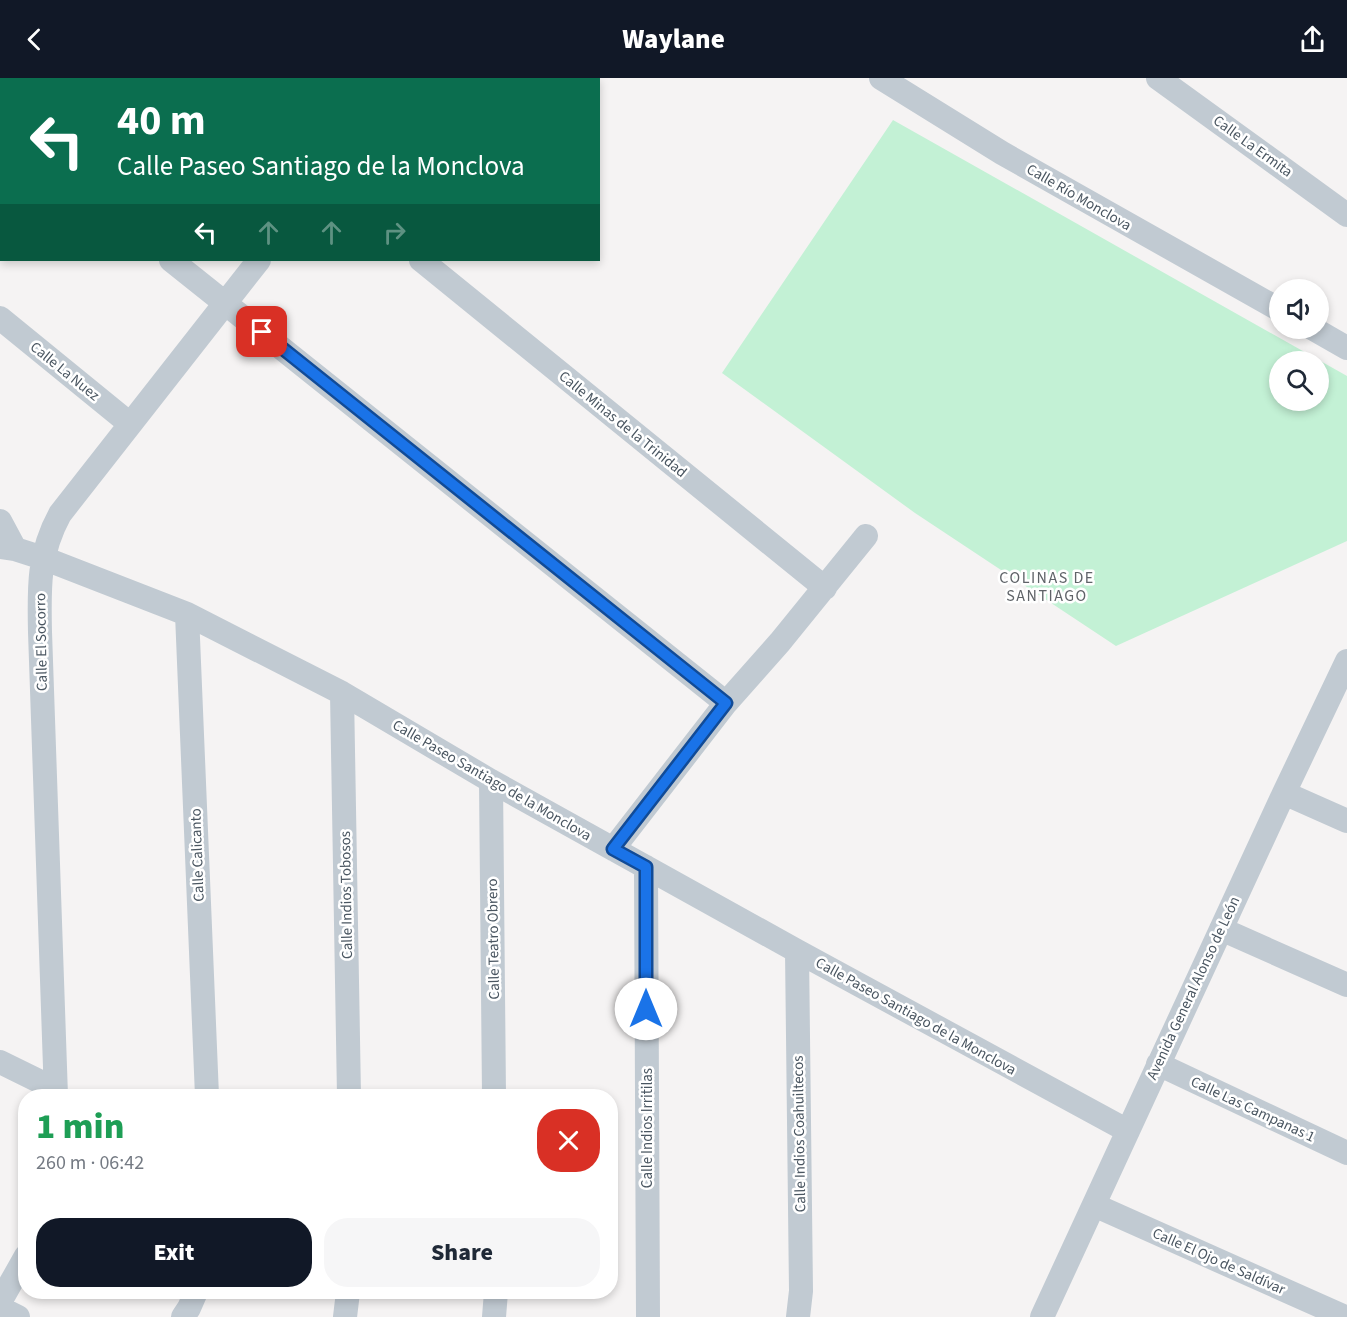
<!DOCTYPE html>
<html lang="en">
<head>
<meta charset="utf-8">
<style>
	:root { --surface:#fff; --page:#f6f6f7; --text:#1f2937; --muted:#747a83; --accent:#111827 }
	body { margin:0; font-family:"Source Sans 3",sans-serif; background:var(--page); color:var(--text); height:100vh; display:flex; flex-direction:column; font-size:22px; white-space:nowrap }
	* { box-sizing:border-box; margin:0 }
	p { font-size:20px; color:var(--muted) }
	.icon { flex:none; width:33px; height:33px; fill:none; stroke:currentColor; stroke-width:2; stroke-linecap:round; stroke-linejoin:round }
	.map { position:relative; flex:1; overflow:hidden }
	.side { position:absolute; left:18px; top:1011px; width:600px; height:210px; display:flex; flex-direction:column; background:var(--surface); border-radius:24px; box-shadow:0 3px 9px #0003 }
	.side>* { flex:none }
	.banner { position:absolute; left:0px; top:0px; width:600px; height:183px; box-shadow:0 3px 9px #0003; background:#0b6e4f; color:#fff; overflow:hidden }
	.buttons { position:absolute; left:1269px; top:201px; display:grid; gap:12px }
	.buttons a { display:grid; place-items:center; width:60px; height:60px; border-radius:50%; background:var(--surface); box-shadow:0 3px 9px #0003; font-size:30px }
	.pin { position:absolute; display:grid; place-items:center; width:51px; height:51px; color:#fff; margin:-26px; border-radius:12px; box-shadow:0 3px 9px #0006 }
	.me { position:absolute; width:66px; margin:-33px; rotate:0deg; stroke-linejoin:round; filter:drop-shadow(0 0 4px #0008) }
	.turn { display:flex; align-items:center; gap:21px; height:126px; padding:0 18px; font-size:27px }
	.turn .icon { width:78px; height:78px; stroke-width:2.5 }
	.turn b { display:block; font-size:42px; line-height:51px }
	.lanes { display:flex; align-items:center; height:57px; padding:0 18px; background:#0003; justify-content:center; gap:30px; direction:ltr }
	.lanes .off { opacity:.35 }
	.round { display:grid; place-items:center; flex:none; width:63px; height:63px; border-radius:24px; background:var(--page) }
	.headline { display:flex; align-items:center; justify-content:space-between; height:102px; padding:0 18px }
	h1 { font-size:36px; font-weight:800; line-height:45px; color:#1e9e55 }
	.button { display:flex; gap:12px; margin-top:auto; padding:12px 18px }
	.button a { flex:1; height:69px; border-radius:24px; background:var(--accent); color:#fff; font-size:24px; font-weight:800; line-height:69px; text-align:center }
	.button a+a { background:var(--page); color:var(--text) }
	header { display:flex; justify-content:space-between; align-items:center; height:78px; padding:0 18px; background:var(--accent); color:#fff; font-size:27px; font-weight:800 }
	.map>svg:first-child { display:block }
</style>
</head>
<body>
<header><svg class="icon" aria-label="back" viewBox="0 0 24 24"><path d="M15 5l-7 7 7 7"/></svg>Waylane<svg class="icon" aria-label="share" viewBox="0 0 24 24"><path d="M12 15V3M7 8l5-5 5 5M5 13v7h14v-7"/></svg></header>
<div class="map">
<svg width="1347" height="1239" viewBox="0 0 1347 1239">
	<rect width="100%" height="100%" fill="#f5f3f3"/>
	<path fill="#c3f1d5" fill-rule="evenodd" d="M893 42 1347 298V463L1116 568 915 435 722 295ZM1280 284H1318V322H1280Z"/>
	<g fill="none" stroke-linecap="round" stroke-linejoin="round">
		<path stroke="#c1cad2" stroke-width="24" d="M201 0 203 2
			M881 0 1002 75 1280 232
			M1158 0 1347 137
			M415 2 416 0
			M0 44 2 45
			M171 182 726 625
			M421 182 825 510
			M0 240 130 346
			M1312 250 1347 270
			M0 443 15 471
			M0 469 15 471 43 480 187 536 342 615 491 703 797 873 1128 1053
			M187 536 207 1018
			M342 615 349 1018
			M491 703 494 1018
			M1284 715 1347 743
			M613 771 726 625 780 564 866 458
			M646 789 648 1239
			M1221 851 1347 907
			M797 873 801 1213 798 1239
			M0 984 55 1011
			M1158 986 1347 1075
			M56 1018 40 554C39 510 38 476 60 436L259 182
			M1094 1127 1345 1239
			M0 1224 26 1178
			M0 1230 18 1239
			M183 1239 189 1230 196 1214
			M345 1239 348 1214
			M494 1239 496 1214
			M1042 1239 1284 715 1347 583"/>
	</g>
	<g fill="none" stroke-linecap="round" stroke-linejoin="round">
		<g stroke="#114b97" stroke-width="15">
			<path id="route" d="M262 254 726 625 613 771 646 789V931"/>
		</g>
		<use href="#route" stroke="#1a73e8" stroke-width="10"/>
	</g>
	<g text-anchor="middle" stroke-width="5" stroke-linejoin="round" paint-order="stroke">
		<g font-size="15" fill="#4a5661" stroke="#fff">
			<text transform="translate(1253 68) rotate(36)" y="5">Calle La Ermita</text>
			<text transform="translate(1079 119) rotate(30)" y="5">Calle Río Monclova</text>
			<text transform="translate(65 293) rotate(39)" y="5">Calle La Nuez</text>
			<text transform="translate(623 346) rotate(39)" y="5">Calle Minas de la Trinidad</text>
			<text transform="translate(41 564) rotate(-91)" y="5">Calle El Socorro</text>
			<text transform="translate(492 702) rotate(30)" y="5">Calle Paseo Santiago de la Monclova</text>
			<text transform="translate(197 777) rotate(-92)" y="5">Calle Calicanto</text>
			<text transform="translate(346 817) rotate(-91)" y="5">Calle Indios Tobosos</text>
			<text transform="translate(493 861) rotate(-91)" y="5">Calle Teatro Obrero</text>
			<text transform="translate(1193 910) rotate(-65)" y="5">Avenida General Alonso de León</text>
			<text transform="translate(916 938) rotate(29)" y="5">Calle Paseo Santiago de la Monclova</text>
			<text transform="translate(1253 1031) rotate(25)" y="5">Calle Las Campanas 1</text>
			<text transform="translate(647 1050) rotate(-90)" y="5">Calle Indios Irritilas</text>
			<text transform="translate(799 1056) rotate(-91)" y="5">Calle Indios Coahuiltecos</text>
			<text transform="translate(1219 1183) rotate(24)" y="5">Calle El Ojo de Saldívar</text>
		</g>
		<g font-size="16" letter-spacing="1.5" fill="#5f6368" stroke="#fff">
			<text x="1047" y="505">COLINAS DE<tspan x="1047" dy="18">SANTIAGO</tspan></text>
		</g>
	</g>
</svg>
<div class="buttons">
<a><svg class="icon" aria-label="sound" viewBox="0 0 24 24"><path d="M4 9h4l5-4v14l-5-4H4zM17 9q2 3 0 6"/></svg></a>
<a><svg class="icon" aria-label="search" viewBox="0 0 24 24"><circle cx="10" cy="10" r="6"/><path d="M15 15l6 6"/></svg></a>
</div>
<div class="pin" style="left:262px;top:254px;background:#d93025"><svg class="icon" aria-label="arrive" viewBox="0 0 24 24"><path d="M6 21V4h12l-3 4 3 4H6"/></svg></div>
<svg class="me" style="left:646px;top:931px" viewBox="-20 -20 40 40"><circle r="19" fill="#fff"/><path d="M0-13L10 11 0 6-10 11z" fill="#1a73e8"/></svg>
<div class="banner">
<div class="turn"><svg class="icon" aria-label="left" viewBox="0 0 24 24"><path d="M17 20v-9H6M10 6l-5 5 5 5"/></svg><div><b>40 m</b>Calle Paseo Santiago de la Monclova</div></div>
<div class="lanes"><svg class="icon" aria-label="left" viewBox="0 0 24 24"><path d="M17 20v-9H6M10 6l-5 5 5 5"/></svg><svg class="icon off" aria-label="ahead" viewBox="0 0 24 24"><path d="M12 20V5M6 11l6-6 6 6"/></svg><svg class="icon off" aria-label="ahead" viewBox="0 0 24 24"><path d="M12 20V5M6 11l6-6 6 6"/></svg><svg class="icon off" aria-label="right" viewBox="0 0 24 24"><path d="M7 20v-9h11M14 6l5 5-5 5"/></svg></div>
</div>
<section class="side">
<div class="headline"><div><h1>1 min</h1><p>260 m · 06:42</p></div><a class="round" style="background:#d93025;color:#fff"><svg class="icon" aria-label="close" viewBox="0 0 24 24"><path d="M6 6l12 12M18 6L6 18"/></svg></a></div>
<div class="button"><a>Exit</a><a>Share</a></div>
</section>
</div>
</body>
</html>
